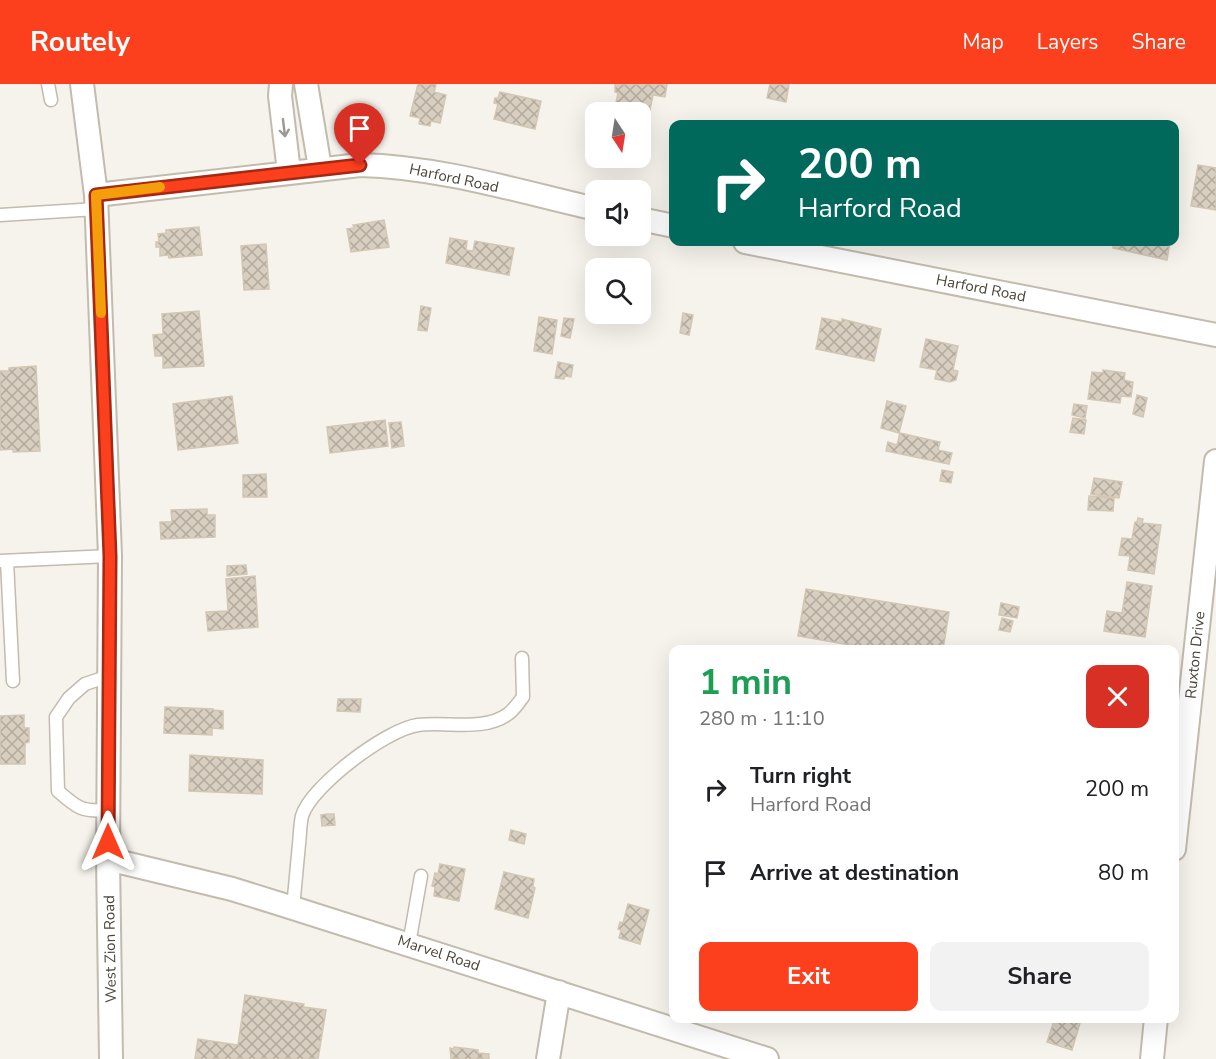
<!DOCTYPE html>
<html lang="en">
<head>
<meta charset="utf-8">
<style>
	:root { --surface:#fff; --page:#f2f2f2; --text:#202124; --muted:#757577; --accent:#fc3f1d }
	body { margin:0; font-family:"Nunito Sans",sans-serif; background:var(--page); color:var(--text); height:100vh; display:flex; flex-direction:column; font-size:22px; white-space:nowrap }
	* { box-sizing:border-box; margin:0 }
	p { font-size:20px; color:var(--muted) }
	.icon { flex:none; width:33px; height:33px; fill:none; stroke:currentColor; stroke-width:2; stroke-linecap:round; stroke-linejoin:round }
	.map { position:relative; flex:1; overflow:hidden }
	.side { position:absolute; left:669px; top:561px; width:510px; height:378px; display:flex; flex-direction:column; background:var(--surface); border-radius:12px; box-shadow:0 6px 24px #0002 }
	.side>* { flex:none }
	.guide { position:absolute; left:669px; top:36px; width:510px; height:126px; border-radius:12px; box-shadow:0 6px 24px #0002; background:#00695c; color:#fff; overflow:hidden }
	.needle { width:39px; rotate:168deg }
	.buttons { position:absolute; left:585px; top:18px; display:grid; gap:12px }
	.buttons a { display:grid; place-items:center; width:66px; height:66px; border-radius:12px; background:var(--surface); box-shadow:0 6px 24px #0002; font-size:30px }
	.pin { position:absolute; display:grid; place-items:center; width:51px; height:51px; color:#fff; margin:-62px -26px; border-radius:50% 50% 50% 0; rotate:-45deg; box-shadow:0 0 6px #0007 }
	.pin .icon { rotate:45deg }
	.me { position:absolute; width:66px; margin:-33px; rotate:0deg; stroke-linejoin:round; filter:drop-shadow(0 0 4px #0008) }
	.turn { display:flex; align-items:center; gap:21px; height:126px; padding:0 30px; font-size:27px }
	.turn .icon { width:78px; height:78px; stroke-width:2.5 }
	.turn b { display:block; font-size:42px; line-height:51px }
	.round { display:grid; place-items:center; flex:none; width:63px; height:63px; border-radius:12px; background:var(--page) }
	.overview { display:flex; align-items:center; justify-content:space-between; height:102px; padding:0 30px }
	h1 { font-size:36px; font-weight:700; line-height:45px; color:#1e9e55 }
	.action { display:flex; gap:12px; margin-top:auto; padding:12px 30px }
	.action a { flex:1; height:69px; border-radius:12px; background:var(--accent); color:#fff; font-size:24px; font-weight:700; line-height:69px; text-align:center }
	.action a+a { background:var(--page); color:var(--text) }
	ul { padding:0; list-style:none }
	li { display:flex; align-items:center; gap:18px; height:84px; padding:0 30px }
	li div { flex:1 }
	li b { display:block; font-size:22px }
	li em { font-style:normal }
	header { display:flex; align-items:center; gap:36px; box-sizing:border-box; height:84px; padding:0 30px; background:var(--accent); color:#fff }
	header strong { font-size:28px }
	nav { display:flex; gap:33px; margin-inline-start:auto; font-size:21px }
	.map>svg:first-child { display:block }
</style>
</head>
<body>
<header>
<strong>Routely</strong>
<nav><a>Map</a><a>Layers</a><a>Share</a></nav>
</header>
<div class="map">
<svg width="1216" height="975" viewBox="0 0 1216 975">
	<defs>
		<pattern id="building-cross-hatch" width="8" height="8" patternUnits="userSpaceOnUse" patternTransform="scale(1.5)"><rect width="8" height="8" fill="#d8cfc1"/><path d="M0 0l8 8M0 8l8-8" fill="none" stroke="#b1aa9e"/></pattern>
	</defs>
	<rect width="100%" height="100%" fill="#f6f3ec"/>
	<path fill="url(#building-cross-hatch)" stroke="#d3c7b4" stroke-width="1.5" d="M418 0H436L434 8 446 11 440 39 431 37 430 42 419 40 420 34 410 32Z
		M615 0H667L665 13 653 11 644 55H640V28H617L618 25 615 24 618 9 615 8Z
		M770 0H789L786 18 767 14Z
		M500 8 541 17 535 45 494 35 498 20 494 19 495 14H498Z
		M1198 81 1216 84V126L1191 122Z
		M384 136 389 163 351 168 347 145 354 144 353 141Z
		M199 143 202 171 169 174 168 171 160 172V163H156V158H159L158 150 166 149V146Z
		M450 154 467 157 466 166 473 167 475 157 514 164 509 191 446 179Z
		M1114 158H1170L1167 176 1113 164Z
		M266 160 269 205 244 206 241 162Z
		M640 190 650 192 643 221H640Z
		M421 222 431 224 427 247 418 246Z
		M199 227 204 282 163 284V272H155L153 251 163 250 162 230Z
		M683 229 693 231 689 251 680 249Z
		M539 233 557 236 552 270 534 267Z
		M564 234 574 235 570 254 561 252Z
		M822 234 842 238V235L881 245 874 277 816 265Z
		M926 255 958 262 953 286 958 287 956 296 950 298 935 295 937 286 920 283Z
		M558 278 573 281 571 293 565 292 564 295 555 294Z
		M36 282 40 367 13 368V365L0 366V287H9V284Z
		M1103 286 1125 289 1124 296 1133 298 1131 313 1121 312 1120 319 1088 315 1092 288 1103 289Z
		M1137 311 1147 314 1143 333 1133 330Z
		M232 312 238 359 178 366 173 320Z
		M887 317 906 322 899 349 881 344Z
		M1074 320 1087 322 1085 334 1072 331Z
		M1073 334 1086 336 1084 350 1070 348Z
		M385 336 388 362 330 369 327 343Z
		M401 338 404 362 392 364 389 339Z
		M900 349 940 358 938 366 952 369 949 380 886 367 888 358 897 361Z
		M942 386 953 388 951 399 940 397Z
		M266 390 267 413H243V391Z
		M1094 394 1122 398 1119 414 1091 410Z
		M1089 412 1114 414 1113 427 1088 426Z
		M207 425V431H215V453L161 455 160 438H172L171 426Z
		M1138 434 1143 435 1142 439 1161 441 1154 490 1128 486 1130 472 1119 471 1122 454 1132 455 1135 438H1137Z
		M246 481 247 490 227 492V482Z
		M255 492 258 543 208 547 206 528 228 527 226 495Z
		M1127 498 1152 502 1145 553 1104 547 1107 527 1122 529Z
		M806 505 949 528 943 566H878L798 552Z
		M1001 519 1019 523 1017 534 999 531Z
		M1002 534 1013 537 1010 548 999 546Z
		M338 615H361L360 628 337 627Z
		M165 623 213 625V626L223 627V645L212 644V651L164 649Z
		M24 631V644H29V658L25 659V680H0V632Z
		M190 671 263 676 262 710 189 707Z
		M328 730H334L335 741 322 742 321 731Z
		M511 746 526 750 524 760 509 756Z
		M440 780 465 785 459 817 434 812 435 803 432 802 435 789 438 790Z
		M504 788 534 795 533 803 535 804 528 834 495 825Z
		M628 820 649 826 640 860 619 854 621 846 618 845 620 838 623 839Z
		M245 911 304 920 303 923 326 926 318 975H195L198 955 238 961Z
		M1055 934H1066L1080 939 1072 966 1047 958Z
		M454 963 478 966V969L489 970V975H451L450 964 453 965Z"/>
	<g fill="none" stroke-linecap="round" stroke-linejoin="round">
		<g stroke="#c2bbae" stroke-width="15">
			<path id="service" d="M48 0 51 16
				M0 131 97 125
				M0 477 110 472
				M7 477 13 597
				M108 726C82 728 77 724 58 707L56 633 69 614 85 600 109 592
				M293 824C295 802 297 781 299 760 300 751 300 741 302 732 311 702 387 645 418 641 447 637 483 648 508 630 514 626 518 619 523 613L522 574
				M409 860 421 792"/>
		</g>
		<g stroke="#c2bbae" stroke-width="26">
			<path id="minor" d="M82 0 96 111 110 472 108 775 111 975
				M281 0 280 12 289 88
				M306 0 320 84
				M96 111 360 81C440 83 518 107 596 125
				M640 135 674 142
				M745 158 1216 251
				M1174 765 1216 377
				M108 775 232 805 293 824 767 975
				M548 975 559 908
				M1152 975 1156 934"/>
		</g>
		<use href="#service" stroke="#fff" stroke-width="12"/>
		<use href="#minor" stroke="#fff" stroke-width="22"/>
	</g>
	<defs><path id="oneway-shaft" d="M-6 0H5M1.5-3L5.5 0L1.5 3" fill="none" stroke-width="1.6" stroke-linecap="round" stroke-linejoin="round" transform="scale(1.5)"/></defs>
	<use stroke="#9c9892" href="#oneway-shaft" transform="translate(284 44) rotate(83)"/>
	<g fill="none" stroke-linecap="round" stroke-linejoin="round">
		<g stroke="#a42913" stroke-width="15">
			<path id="route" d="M108 758 110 472 96 111 360 81"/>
		</g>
		<use href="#route" stroke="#fc3f1d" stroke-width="10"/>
		<path stroke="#f59e0b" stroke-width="10" d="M101 229 96 111 160 103"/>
	</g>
	<g text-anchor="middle" stroke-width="5" stroke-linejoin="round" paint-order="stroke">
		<g font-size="15" fill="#4b4439" stroke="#fff">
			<text transform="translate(454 94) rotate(12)" y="5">Harford Road</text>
			<text transform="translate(981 204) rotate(11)" y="5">Harford Road</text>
			<text transform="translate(1195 571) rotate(-84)" y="5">Ruxton Drive</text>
			<text transform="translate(110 865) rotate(-91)" y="5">West Zion Road</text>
			<text transform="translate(439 869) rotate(18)" y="5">Marvel Road</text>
		</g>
	</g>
</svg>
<div class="buttons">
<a><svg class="needle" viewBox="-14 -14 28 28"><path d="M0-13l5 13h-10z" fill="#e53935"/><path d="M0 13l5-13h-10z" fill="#757577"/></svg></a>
<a><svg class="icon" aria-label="sound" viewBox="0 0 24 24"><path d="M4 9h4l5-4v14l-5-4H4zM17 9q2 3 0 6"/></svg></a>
<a><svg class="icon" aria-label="search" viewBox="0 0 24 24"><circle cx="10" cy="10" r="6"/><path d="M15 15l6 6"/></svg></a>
</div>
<div class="pin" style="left:360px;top:81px;background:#d93025"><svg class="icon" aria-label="arrive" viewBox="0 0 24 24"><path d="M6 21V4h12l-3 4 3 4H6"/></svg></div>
<svg class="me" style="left:108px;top:758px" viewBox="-20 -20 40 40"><path d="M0-17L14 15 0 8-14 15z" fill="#fc3f1d" stroke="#fff" stroke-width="4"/></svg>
<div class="guide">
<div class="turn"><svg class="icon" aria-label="right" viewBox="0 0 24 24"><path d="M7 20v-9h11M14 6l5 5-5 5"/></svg><div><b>200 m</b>Harford Road</div></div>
</div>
<section class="side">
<div class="overview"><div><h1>1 min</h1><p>280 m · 11:10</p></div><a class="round" style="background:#d93025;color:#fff"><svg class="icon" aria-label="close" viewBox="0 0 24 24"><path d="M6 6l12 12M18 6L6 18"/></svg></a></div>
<ul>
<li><svg class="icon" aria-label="right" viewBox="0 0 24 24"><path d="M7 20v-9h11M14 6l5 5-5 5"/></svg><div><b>Turn right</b><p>Harford Road</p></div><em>200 m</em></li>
<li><svg class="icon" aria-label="arrive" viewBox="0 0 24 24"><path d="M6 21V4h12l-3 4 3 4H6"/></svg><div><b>Arrive at destination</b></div><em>80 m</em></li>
</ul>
<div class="action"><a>Exit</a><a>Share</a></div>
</section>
</div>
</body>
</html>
